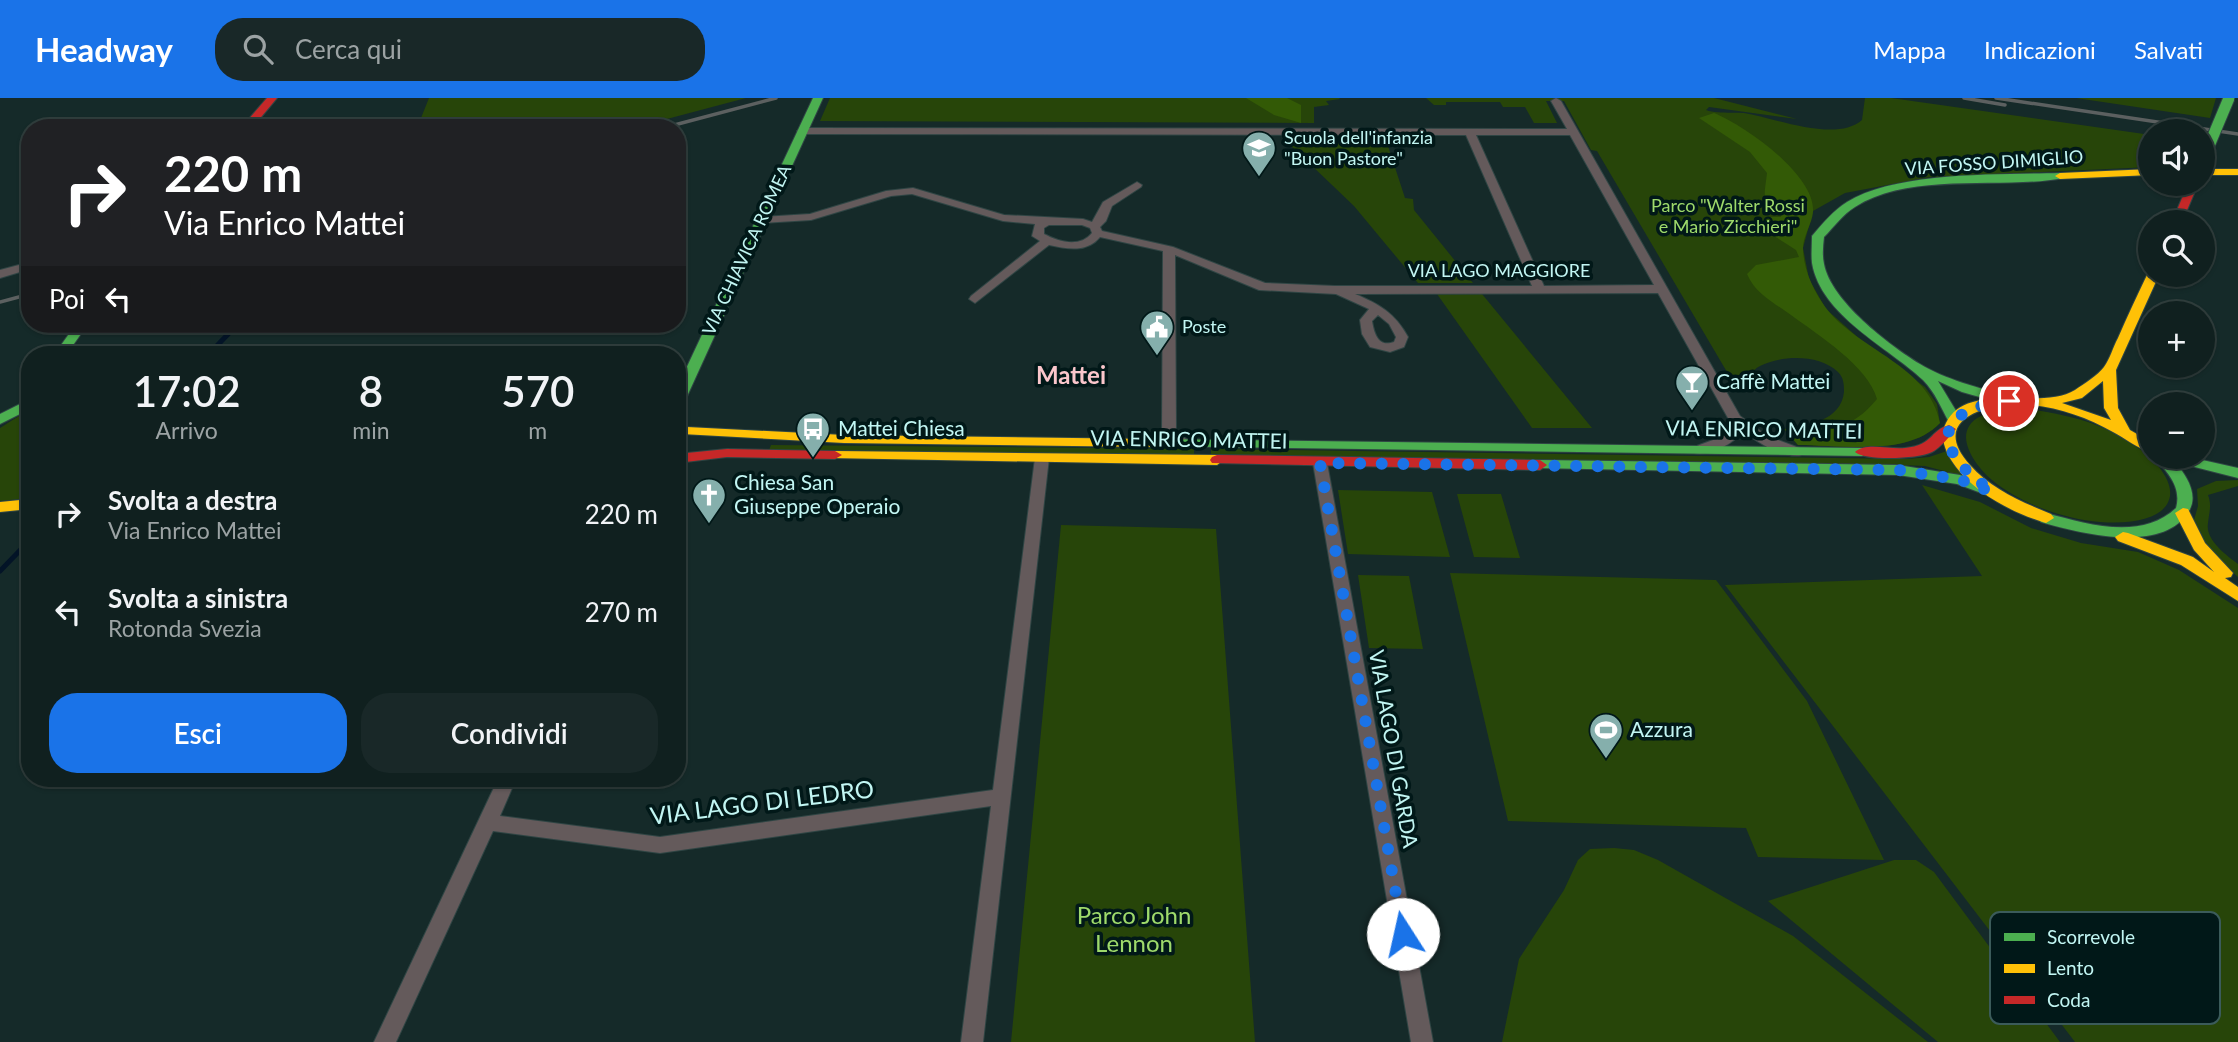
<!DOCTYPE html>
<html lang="it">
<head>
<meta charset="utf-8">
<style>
	:root { --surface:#10201f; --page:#192828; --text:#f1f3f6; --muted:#9ca3a4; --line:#303e3d; --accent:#1a73e8 }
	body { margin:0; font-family:Lato,sans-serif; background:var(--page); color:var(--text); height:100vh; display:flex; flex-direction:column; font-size:26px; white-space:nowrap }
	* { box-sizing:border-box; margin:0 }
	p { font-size:23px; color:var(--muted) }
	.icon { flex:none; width:38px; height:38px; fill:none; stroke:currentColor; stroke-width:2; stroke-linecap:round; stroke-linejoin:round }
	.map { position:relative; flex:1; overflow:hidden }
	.panel { position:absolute; left:21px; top:248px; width:665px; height:441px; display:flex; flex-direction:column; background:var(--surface); border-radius:28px; box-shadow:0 2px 5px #0004,0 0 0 2px var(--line) }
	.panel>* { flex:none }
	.hud { position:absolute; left:21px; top:21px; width:665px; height:214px; border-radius:28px; box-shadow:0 2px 5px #0004,0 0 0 2px var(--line); background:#202124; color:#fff; overflow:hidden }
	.controls { position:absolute; left:2138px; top:21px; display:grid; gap:14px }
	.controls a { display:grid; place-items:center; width:77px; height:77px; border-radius:50%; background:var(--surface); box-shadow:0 2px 5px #0004,0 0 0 2px var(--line); font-size:35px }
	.pin { position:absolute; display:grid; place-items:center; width:60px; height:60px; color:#fff; margin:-30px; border:4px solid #fff; border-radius:50%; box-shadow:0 2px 7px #0007 }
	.me { position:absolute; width:77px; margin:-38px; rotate:350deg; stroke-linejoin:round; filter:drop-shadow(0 0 5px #0008) }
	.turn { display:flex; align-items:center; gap:24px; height:147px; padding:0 28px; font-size:32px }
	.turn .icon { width:91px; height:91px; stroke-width:2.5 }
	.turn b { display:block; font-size:49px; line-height:60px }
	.then { display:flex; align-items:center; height:66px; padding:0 28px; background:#0003; gap:14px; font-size:26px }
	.eta { display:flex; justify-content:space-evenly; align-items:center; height:119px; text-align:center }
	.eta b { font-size:42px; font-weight:600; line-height:49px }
	.primary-button { display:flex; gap:14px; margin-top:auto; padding:14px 28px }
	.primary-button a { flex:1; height:80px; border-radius:28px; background:var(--accent); color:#fff; font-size:28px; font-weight:600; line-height:80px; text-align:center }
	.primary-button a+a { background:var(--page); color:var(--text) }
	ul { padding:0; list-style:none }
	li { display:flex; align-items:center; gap:21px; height:98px; padding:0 28px }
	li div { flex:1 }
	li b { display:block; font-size:26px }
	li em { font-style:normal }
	header { display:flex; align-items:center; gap:42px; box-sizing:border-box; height:98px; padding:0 35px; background:var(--accent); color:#fff }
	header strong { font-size:33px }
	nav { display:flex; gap:38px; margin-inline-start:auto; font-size:24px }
	.search { width:490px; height:63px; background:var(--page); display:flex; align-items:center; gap:18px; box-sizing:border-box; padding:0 24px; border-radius:28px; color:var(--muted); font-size:26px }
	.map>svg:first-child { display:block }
</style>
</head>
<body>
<header>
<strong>Headway</strong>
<div class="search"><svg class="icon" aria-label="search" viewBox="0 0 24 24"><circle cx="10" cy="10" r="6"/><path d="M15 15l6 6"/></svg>Cerca qui</div>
<nav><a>Mappa</a><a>Indicazioni</a><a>Salvati</a></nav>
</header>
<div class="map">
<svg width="2238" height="944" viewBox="0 0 2238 944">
	<rect width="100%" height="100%" fill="#152a29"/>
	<path fill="#274509" d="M429 0H746L633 30H417Z
		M830 0H1339L1340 1 1326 3 1329 7 1314 9V25L820 23Z
		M1426 0H1714L1797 21 1709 9 1706 12C1717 16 1731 14 1744 15 1775 20 1836 45 1862 22L1865 0H1891L2151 37V69L1930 79 1845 95 1813 113 1803 150 1809 181 1826 211 1862 243 1925 289 1937 306 1940 325C1908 359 1842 347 1798 347L1784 331C1807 328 1841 323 1844 294 1844 287 1844 280 1838 274 1819 256 1782 257 1760 268 1752 272 1744 284 1737 291L1597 53 1591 52 1564 3H1546L1557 25H1534L1525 9H1503L1500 4H1446V7H1434Z
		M2076 0H2216L2210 20Z
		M1286 43 1387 45 1405 100 1413 101 1414 112 1473 185H1418L1354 108Z
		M1437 196H1482L1592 330H1532Z
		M30 311V400L0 403V330Z
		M2029 311C2062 316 2096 323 2125 341 2193 383 2184 430 2100 424 2064 421 2021 406 1992 382 1974 367 1950 333 1981 318 1996 311 2013 312 2029 311Z
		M771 347 1194 351V358L769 352Z
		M1211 351 1908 361 1929 359 1947 353 1963 378 1925 368 1901 367 1211 359Z
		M2238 382V388L2208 397C2212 407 2209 415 2208 425 2205 442 2226 457 2238 466V479L2210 454 2194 422 2198 408 2197 391 2216 383Z
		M1922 387 1980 404 2031 430 2081 445 2138 454 2179 472 2238 510V944H2075L1725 487 1982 478Z
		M1338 392 1432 394 1450 459 1348 456Z
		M1457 396H1501L1520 460 1474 459Z
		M1061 427 1216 431 1255 944H1011Z
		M1450 475 1716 482 1807 603 1884 762 1758 759 1746 730 1508 723Z
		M1358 477 1409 478 1423 551 1369 550Z
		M1614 750 1634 752 1658 762 1793 838 1928 944H1502L1519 861 1564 792 1578 762 1590 751Z
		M1894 762H1916L1934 774 2060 944H1938L1768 803Z"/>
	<path fill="#335a06" d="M1246 0H1287L1301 7V25L1274 17Z
		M1714 15C1744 27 1816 77 1813 114 1812 126 1803 138 1803 150 1803 171 1814 194 1826 210 1859 253 1929 267 1940 325 1908 359 1842 347 1798 347L1791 339C1828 331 1851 333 1877 301 1868 268 1818 237 1791 217 1775 205 1756 197 1747 176L1756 167 1799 159 1796 152 1757 127 1769 119H1781V115C1759 107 1765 95 1767 75L1750 54 1699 20Z"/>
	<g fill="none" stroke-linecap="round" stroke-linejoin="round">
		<path stroke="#031427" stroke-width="3.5" d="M231 233 238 226"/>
		<path stroke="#031427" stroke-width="5" d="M208 257 233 231
			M0 473 30 442"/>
		<g stroke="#2f4544" stroke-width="2">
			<path id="street" d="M1556 0 1561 3 1740 318 1767 338 1802 351 1804 354 1802 357C1783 361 1757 344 1743 333 1733 346 1711 358 1694 355L1692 352 1694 349 1724 338 1729 332 1728 320 1658 195 1355 196C1379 206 1395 215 1408 239L1404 249 1390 254 1370 249 1362 236 1360 222 1369 211 1336 196 1259 192 1175 157 1176 334 1193 346 1186 350 1173 347 1162 335 1163 153 1100 139C1087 155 1067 151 1049 147L975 205 969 201 971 198 1040 143 1032 138 1035 126 1003 123 912 96 891 98 811 122 761 125 755 122 761 119 810 116 886 93 913 90 1004 117 1083 121 1092 124 1103 104 1137 84 1142 87 1141 89 1112 108 1106 123 1100 129 1102 133 1173 149 1265 185 1335 188H1532L1466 37 802 36 797 33 802 30 1567 31 1551 3ZM1476 37H1570L1654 187 1544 188ZM1049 127H1082L1090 130 1092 135C1080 150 1059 144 1044 136V130ZM1378 217 1389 226 1396 239 1394 244C1378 250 1374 235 1372 223Z
				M30 164V171L0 180V172Z
				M1042 356 1049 360 983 944H961L991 708 660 755 493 733 396 944H374L498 681H516L500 718 660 739 993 692 1035 360Z
				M1320 360 1327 365 1433 944H1411L1313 365Z"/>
		</g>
		<g stroke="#2f4544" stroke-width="2">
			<path id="fast" d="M813 0H823L684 305 677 309V290Z
				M2060 75 2064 76V80C2001 92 1912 73 1855 109 1843 116 1834 129 1824 139 1823 148 1822 157 1824 166 1831 203 1889 247 1920 266 1944 281 1980 290 2007 298L2009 301 2002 305 1997 304 1962 294 1938 283 1961 321 1959 324H1949C1941 310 1935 294 1923 282 1888 249 1821 218 1812 165 1811 156 1812 147 1812 138 1822 126 1834 112 1847 104 1897 73 2002 77 2060 75Z
				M76 226H88L66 257H54Z
				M30 301V311L0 326V316Z
				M1150 341 1862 350 1869 354 1862 358 1145 348 1143 345Z
				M2155 359H2189L2238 370V380L2175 364C2186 377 2199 396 2189 413 2163 457 2079 435 2041 424L2038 420 2046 415C2087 426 2141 443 2176 410 2182 388 2167 375 2155 359Z
				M1540 362 1898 367 1960 377 1997 391 1999 394 1992 399 1957 386 1898 377 1535 370 1533 367 1535 364Z"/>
		</g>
		<g stroke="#2f4544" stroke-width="2">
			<path id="slow" d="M2151 71V77L2060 81 2055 78 2060 75Z
				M2203 71H2238V77H2203Z
				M2151 174V177H2159L2116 272 2118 310 2130 332 2151 344V354C2138 351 2125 340 2113 334 2088 320 2061 310 2032 307 1996 304 1925 317 1970 367 1991 391 2022 404 2051 416L2054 420 2046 425C2015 416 1976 396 1956 369 1947 357 1938 340 1946 325 1967 282 2042 313 2075 292 2084 286 2098 277 2104 269 2110 261 2113 249 2118 240 2127 219 2137 198 2147 177ZM2103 283 2104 310 2111 322 2062 305 2082 300Z
				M687 329 844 337 1150 341 1157 345 1150 349 844 345 682 336 680 333 682 330Z
				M835 353 1217 357 1224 362 1217 367 830 360 828 357Z
				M30 401V411L0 414V404Z
				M2183 410 2188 411 2205 445 2233 475 2231 479 2225 480 2238 489V503L2181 467 2118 443 2115 439 2123 434 2128 435 2193 459 2214 474 2194 452 2175 415Z"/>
		</g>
		<g stroke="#2f4544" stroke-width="2">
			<path id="jam" d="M267 0H277L252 30H241Z
				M2188 86H2198L2182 124H2172Z
				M1949 327 1956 331C1950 338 1940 350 1932 354 1919 361 1865 363 1855 354 1866 344 1890 352 1905 350 1934 347 1929 333 1949 327Z
				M727 351 835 353 842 357 835 361 727 359 677 365V356Z
				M1217 357 1540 362 1547 367 1540 372 1212 365 1210 362 1212 359Z"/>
		</g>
		<use href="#street" fill="#645a5b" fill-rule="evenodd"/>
		<use href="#fast" fill="#4caf50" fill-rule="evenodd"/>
		<use href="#slow" fill="#ffc107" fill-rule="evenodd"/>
		<use href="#jam" fill="#c62828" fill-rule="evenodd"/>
		<path stroke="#5c6060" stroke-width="3.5" d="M1964 0 2005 7
			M1996 0 2238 36
			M663 30 776 0
			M0 204 30 196"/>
		<g stroke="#2f4544" stroke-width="13" stroke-linecap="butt">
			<path id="fast-bridge" d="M2203 62 2229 0"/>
		</g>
		<use href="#fast-bridge" stroke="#4caf50" stroke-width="11"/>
	</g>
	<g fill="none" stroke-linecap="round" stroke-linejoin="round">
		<path stroke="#1a73e8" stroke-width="12" stroke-dasharray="0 21.6" d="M1403 836 1320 365 1898 372 1961 382 1992 394C1984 387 1974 380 1966 372 1923 327 1966 307 2009 303"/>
	</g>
	<defs>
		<g id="school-pin" transform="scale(1.75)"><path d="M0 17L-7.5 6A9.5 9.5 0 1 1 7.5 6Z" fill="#85afac" stroke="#011818"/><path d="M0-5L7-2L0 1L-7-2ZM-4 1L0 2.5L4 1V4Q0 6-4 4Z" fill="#fff"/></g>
		<g id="civic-pin" transform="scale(1.75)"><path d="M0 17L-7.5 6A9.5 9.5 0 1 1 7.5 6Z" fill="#85afac" stroke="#011818"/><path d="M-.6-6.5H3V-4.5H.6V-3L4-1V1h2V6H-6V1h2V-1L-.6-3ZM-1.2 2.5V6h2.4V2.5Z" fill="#fff"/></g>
		<g id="bar-pin" transform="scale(1.75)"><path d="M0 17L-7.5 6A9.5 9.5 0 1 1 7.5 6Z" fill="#85afac" stroke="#011818"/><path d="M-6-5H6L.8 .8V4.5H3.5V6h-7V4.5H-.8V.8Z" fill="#fff"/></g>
		<g id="bus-pin" transform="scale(1.75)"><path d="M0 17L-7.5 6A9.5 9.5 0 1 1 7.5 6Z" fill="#85afac" stroke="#011818"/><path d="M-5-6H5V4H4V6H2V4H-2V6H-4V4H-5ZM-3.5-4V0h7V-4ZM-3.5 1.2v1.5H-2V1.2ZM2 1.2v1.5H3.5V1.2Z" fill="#fff"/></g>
		<g id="church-pin" transform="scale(1.75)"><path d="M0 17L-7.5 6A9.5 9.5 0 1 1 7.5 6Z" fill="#85afac" stroke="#011818"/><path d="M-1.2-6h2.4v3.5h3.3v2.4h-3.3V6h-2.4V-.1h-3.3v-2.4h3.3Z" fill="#fff"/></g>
		<g id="stadium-pin" transform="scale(1.75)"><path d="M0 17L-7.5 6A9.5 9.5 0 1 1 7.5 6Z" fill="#85afac" stroke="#011818"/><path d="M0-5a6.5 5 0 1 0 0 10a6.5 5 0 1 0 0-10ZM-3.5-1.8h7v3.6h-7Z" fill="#fff"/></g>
	</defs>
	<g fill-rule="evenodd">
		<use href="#school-pin" x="1259" y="50"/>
		<use href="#civic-pin" x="1157" y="229"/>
		<use href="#bar-pin" x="1692" y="284"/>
		<use href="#bus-pin" x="813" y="331"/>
		<use href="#church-pin" x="709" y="397"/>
		<use href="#stadium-pin" x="1606" y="632"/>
	</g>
	<g text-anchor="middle" stroke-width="7" stroke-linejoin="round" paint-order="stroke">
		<g font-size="18" fill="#c2f6f3" stroke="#011818" text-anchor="start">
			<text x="1284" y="46">Scuola dell'infanzia<tspan x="1284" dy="21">"Buon Pastore"</tspan></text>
			<text x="1182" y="235">Poste</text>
		</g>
		<g font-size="18" fill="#c2f6f3" stroke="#011818">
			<text transform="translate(1994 65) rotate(-4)" y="6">VIA FOSSO DIMIGLIO</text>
			<text transform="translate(747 152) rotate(-65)" y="6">VIA CHIAVICA ROMEA</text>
			<text x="1499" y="179">VIA LAGO MAGGIORE</text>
		</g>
		<g font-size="18" fill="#9eda6b" stroke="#011818">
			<text x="1728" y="114">Parco "Walter Rossi<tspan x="1728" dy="21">e Mario Zicchieri"</tspan></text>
		</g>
		<g font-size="21" fill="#c2f6f3" stroke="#011818" text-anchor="start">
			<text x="1716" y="291">Caffè Mattei</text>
			<text x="838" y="338">Mattei Chiesa</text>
			<text x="734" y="392">Chiesa San<tspan x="734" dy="24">Giuseppe Operaio</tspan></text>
			<text x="1630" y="639">Azzura</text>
		</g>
		<g font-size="21" fill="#c2f6f3" stroke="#011818">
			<text transform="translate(1764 332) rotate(1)" y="7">VIA ENRICO MATTEI</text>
			<text transform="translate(1189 342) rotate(1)" y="7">VIA ENRICO MATTEI</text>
			<text transform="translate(1393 651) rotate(80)" y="7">VIA LAGO DI GARDA</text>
		</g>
		<g font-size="24" font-weight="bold" fill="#fac6cb" stroke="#011818">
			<text x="1071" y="286">Mattei</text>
		</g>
		<g font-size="24" fill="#c2f6f3" stroke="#011818">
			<text transform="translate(762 705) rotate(-7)" y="8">VIA LAGO DI LEDRO</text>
		</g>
		<g font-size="24" fill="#9eda6b" stroke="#011818">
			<text x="1134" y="826">Parco John<tspan x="1134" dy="28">Lennon</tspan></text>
		</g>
	</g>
	<rect x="1990" y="814" width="230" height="112" rx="10" fill="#011818" stroke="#3b5b5a" stroke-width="2"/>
	<rect x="2004" y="835" width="31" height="8" fill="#4caf50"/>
	<rect x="2004" y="866" width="31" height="9" fill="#ffc107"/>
	<rect x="2004" y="898" width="31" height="8" fill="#c62828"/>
	<g font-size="19" fill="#c2f6f3">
		<text x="2047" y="846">Scorrevole</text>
		<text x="2047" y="877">Lento</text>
		<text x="2047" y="909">Coda</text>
	</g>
</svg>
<div class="controls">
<a><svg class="icon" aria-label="sound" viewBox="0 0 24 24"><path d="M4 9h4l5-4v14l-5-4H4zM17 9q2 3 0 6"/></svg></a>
<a><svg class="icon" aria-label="search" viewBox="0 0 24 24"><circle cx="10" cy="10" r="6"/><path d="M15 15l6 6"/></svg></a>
<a>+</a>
<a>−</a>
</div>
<div class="pin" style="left:2009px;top:303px;background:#d93025"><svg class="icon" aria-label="arrive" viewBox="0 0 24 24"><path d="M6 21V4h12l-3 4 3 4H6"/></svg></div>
<svg class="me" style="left:1403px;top:836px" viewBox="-20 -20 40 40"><circle r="19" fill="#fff"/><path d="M0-13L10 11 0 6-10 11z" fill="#1a73e8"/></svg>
<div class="hud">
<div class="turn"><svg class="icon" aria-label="right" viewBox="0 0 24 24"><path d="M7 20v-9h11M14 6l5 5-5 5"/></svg><div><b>220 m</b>Via Enrico Mattei</div></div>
<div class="then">Poi<svg class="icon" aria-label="left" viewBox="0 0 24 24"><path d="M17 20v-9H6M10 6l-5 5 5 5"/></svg></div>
</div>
<section class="panel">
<div class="eta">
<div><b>17:02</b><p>Arrivo</p></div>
<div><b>8</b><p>min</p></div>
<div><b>570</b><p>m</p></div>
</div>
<ul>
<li><svg class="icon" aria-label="right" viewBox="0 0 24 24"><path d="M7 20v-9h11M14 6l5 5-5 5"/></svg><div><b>Svolta a destra</b><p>Via Enrico Mattei</p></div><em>220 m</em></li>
<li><svg class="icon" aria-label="left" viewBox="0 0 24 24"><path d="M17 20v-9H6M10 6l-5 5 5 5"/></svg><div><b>Svolta a sinistra</b><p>Rotonda Svezia</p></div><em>270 m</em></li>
</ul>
<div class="primary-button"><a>Esci</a><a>Condividi</a></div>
</section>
</div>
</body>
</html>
